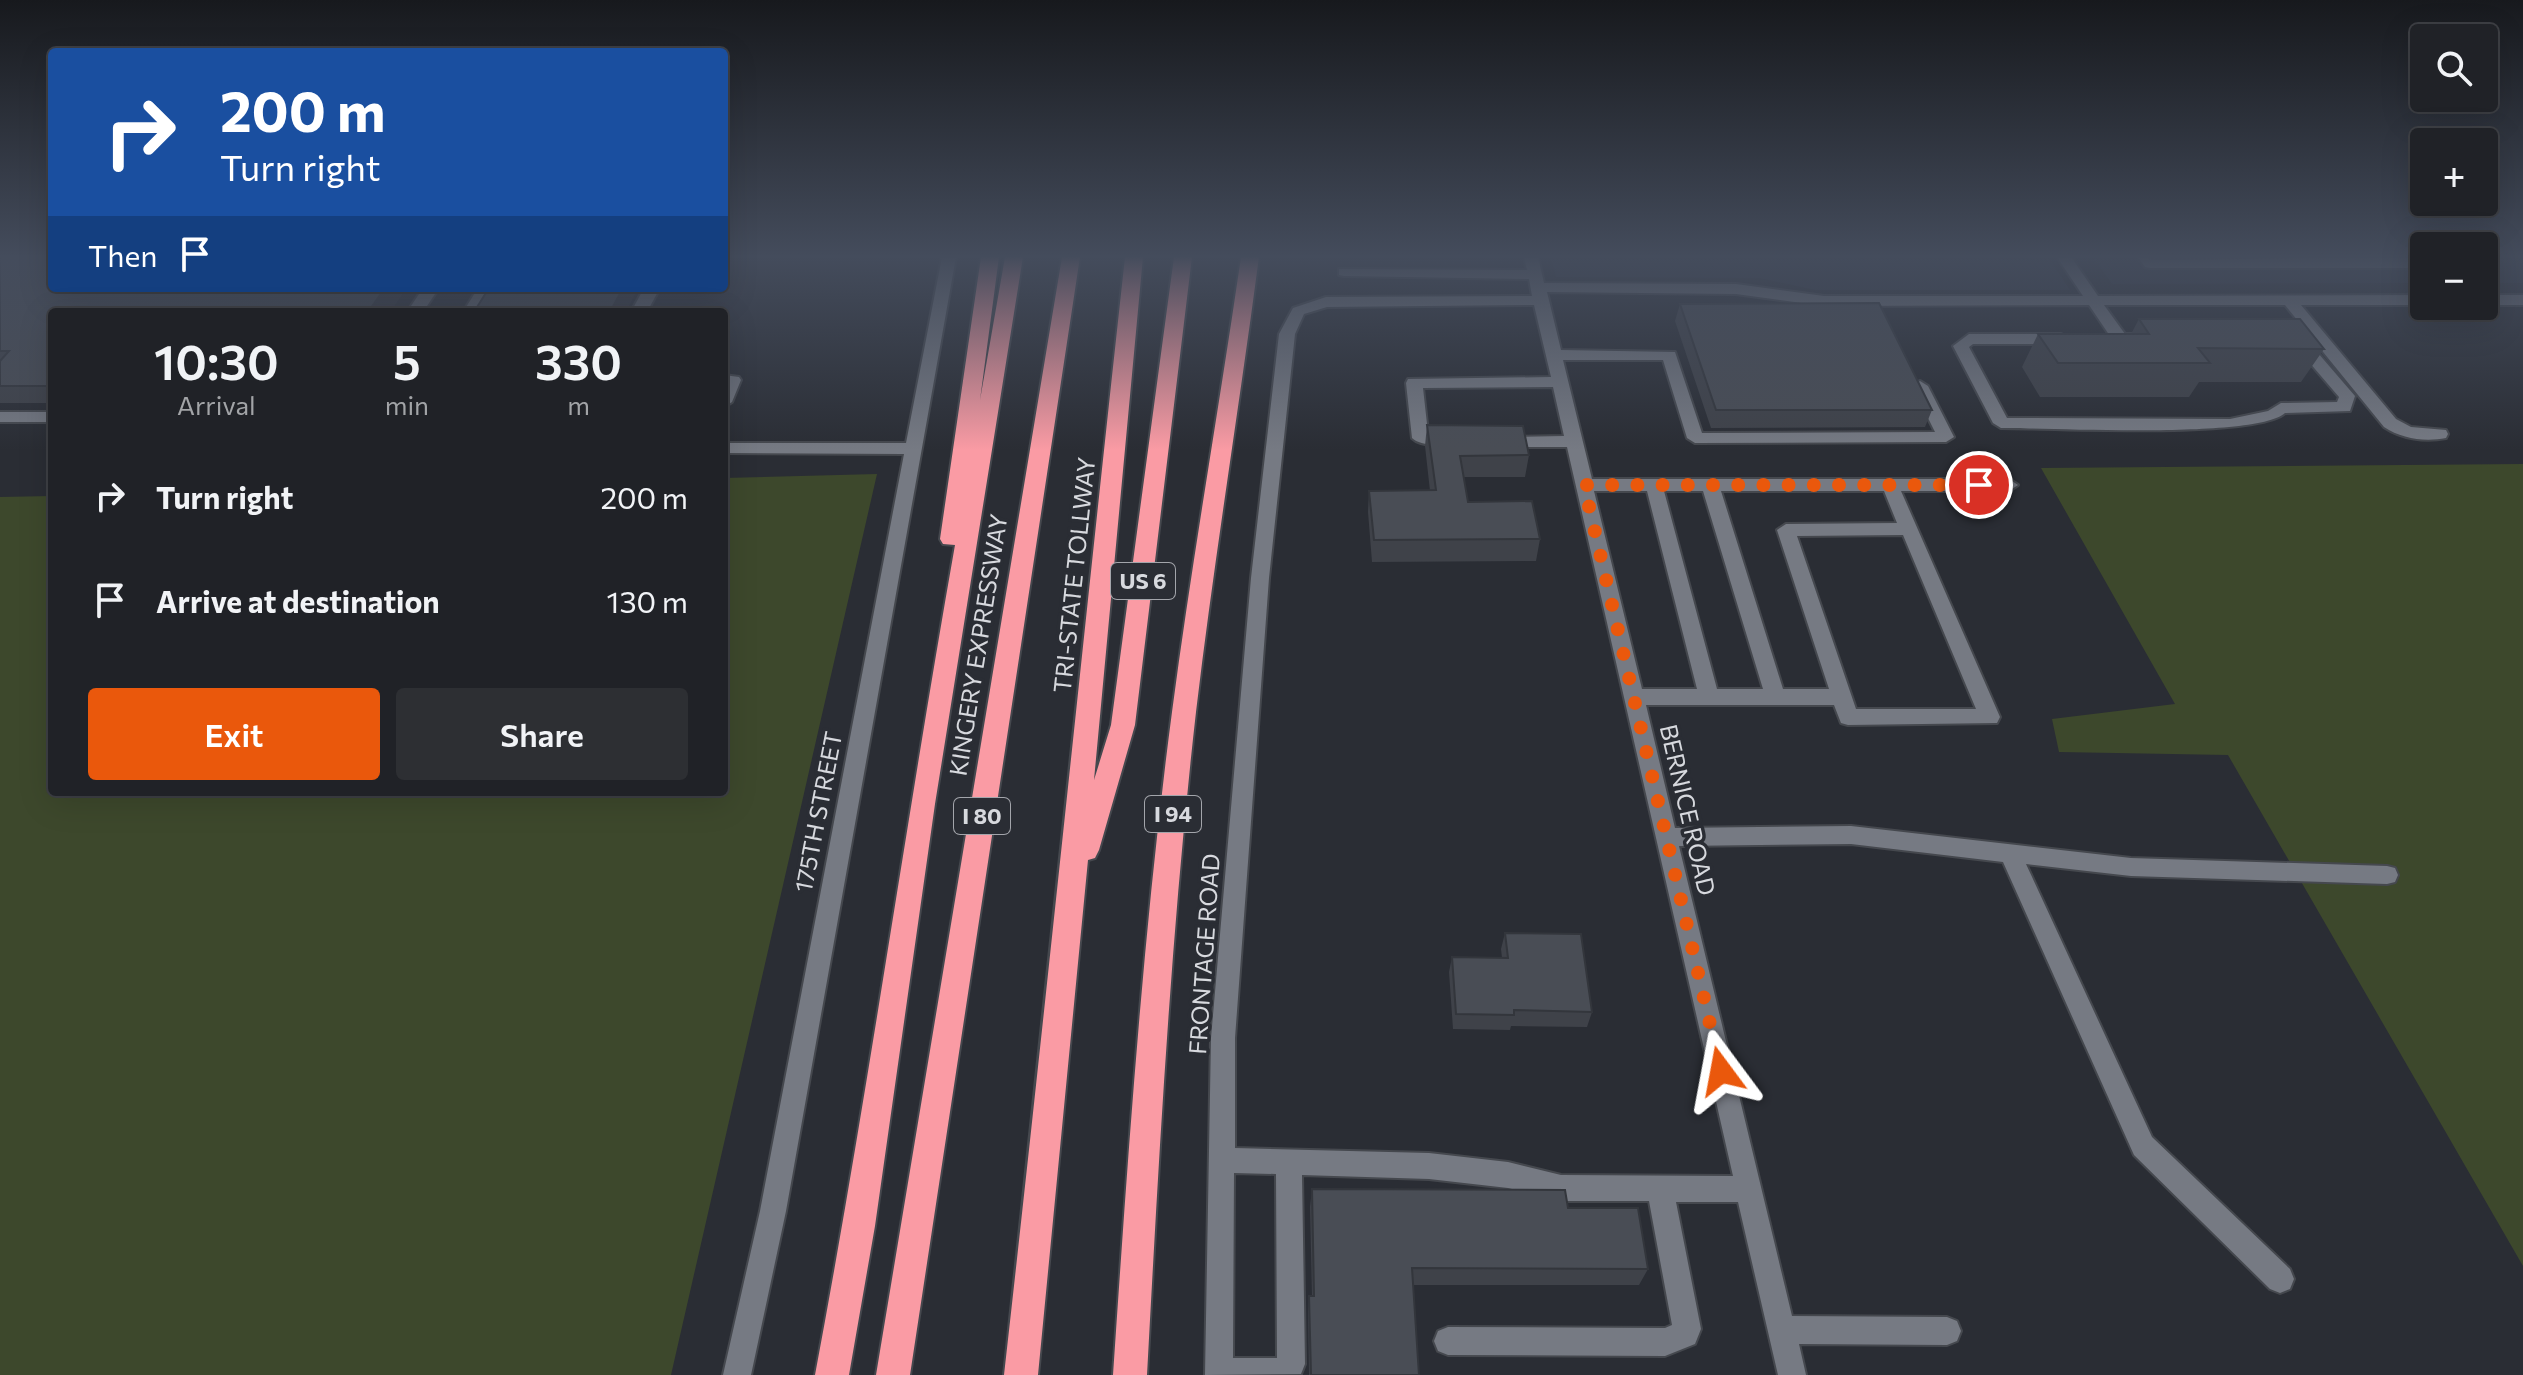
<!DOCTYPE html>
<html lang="en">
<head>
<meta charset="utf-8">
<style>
	:root { --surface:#202227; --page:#2d2f33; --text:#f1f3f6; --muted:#a2a4a7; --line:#3d3f44; --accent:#ea580c }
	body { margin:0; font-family:Commissioner,sans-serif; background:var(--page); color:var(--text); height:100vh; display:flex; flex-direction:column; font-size:30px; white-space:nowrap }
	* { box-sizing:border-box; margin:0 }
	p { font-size:26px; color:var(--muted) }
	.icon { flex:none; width:44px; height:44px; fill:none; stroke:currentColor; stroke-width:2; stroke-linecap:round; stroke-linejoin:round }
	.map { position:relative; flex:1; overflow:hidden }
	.panel { position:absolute; left:48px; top:308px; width:680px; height:488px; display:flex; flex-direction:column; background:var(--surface); border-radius:8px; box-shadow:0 8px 32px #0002,0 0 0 2px var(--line) }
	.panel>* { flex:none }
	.banner { position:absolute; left:48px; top:48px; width:680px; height:244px; border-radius:8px; box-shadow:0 8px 32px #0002,0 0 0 2px var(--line); background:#1a4fa0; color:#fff; overflow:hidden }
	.tools { position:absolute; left:2410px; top:24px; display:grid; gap:16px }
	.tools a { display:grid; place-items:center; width:88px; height:88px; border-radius:8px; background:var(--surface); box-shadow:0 8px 32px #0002,0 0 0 2px var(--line); font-size:40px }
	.pin { position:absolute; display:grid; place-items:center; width:68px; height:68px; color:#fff; margin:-34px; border:4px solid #fff; border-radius:50%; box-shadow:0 2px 8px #0007 }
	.me { position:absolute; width:88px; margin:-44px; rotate:347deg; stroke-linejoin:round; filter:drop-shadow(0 0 6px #0008) }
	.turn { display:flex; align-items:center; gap:28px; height:168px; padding:0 40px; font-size:36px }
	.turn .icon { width:104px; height:104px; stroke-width:2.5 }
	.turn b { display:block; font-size:56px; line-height:68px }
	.then { display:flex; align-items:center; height:76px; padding:0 40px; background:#0003; gap:16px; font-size:30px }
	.eta { display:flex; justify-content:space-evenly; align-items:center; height:136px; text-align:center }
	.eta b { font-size:48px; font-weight:600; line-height:56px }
	.primary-button { display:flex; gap:16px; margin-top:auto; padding:16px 40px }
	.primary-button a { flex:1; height:92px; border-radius:8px; background:var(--accent); color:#fff; font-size:32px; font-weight:600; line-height:92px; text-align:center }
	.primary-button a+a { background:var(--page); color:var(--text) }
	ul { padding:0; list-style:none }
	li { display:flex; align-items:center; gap:24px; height:104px; padding:0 40px }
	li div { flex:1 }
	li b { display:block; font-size:30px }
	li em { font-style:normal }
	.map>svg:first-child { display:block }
</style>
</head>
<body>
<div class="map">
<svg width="2523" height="1375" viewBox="0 0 2523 1375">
	<rect width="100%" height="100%" fill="#2a2d34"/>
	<path fill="#303542" d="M1551 257H2048L2070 290H1815L1759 278 1556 277Z
		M2093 257H2424V283L2112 284Z
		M2484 257H2523V283H2484Z"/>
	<path fill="#3d482c" d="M2523 464V1266L2228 755 2059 752 2052 719 2175 704 2041 468Z
		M877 474 671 1375H0V497L52 496V792H724V478Z"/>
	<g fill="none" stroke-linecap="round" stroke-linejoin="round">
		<g stroke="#45484e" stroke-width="4">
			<path id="minor" d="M942 257H956L786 1211 751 1375H723L760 1211 904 454 724 453V443H906Z
				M1524 257H1538L1544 283 1736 284 1824 296H2083L2057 257H2071L2098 296 2424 295V305H2301L2396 419 2411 427 2446 430 2448 434 2446 438C2425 442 2402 439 2384 427L2285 305H2104L2125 334H2141L2149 339C2142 347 2124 345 2114 342L2089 305 1824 306 1736 294 1547 292 1561 350 1675 352 1702 433 1935 432 1912 386 1920 381 1928 386 1954 437 1946 442 1695 443 1687 438 1663 360H1563L1592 479H2009L2018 485 2009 491H1901L2000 717 1997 723 1848 725 1841 723 1834 705H1646L1675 828 1851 826 2131 858 2387 866 2395 868 2398 875 2395 882 2387 884 2131 876 2026 864 2152 1137 2290 1269 2294 1279 2290 1289 2280 1293 2270 1289 2134 1155 2003 862 1851 844 1679 846 1792 1316 1947 1317 1957 1321 1961 1331 1957 1341 1947 1345 1799 1344 1806 1375H1778L1738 1202H1676L1701 1329 1695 1344 1665 1356 1448 1355 1438 1351 1434 1341 1438 1331 1448 1327 1665 1328 1672 1325 1649 1201H1561L1508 1188 1429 1179 1302 1175 1305 1364 1301 1374 1205 1375 1211 1038 1251 578 1279 334 1293 308 1326 297 1532 296 1529 279 1344 276 1339 275V269L1527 270ZM1534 305 1551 377 1408 379 1406 383 1412 438C1421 447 1449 447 1458 438L1450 433H1428L1423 388 1553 387 1564 436 1516 437 1502 434 1494 439 1496 443 1516 447H1567L1733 1176 1561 1175 1508 1162 1429 1153 1235 1148V1038L1269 578 1295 334 1304 314 1327 307ZM1594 491H1647L1697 689H1642ZM1664 491H1703L1763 689H1717ZM1721 491H1884L1897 523 1786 524 1777 530 1829 689H1783ZM1903 535 1976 709H1856L1797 536ZM1234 1173 1276 1174 1277 1358H1233Z
				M2138 257 2154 260 2417 257 2422 264 2415 268H2150L2145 267Z
				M423 288H439L423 312H407Z
				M478 288H494L479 312H463Z
				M644 288H660L647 312H631Z
				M2484 295H2523V305H2484Z
				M1969 334H2061L2069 339 2061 344H1973L1969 347 2007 418 2230 419 2268 411 2281 403 2337 402 2339 397 2291 341 2299 336 2305 338 2355 396 2350 411 2285 413C2256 439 2051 428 2001 428L1993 423 1953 346Z
				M724 375 739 377 741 380 732 402 724 407Z
				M0 412H52V422H0Z"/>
		</g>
		<g stroke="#45484e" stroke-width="4">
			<path id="highway" d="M981 257H999L980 400 1005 257H1023L935 804 875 1226 849 1375H815C867 1099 906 822 955 545L943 544 940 539Z
				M1062 257H1080L910 1375H876Z
				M1125 257H1143L1094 780 1111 725 1174 257H1192L1135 725 1099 850 1095 858 1088 860 1038 1375H1004C1046 1003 1084 630 1125 257Z
				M1241 257H1259C1239 409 1214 560 1196 712 1171 932 1159 1154 1147 1375H1113C1128 1154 1143 932 1172 712 1192 560 1219 409 1241 257Z"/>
		</g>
		<use href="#minor" fill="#767a83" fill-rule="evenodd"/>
		<use href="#highway" fill="#fa9ba4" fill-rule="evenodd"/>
	</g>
	<path fill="#3f4249" d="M0 257 52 288H406L390 312H52V403H0Z
		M1680 304 1932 410 1925 427 1711 428 1675 321Z
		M2139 319 2324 349 2301 382H2199L2189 397H2040L2022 367 2038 334H2131Z
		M1427 425 1529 455 1525 477H1464L1468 502 1540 539 1536 561 1372 562 1368 512 1369 491H1430L1425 446Z
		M1505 933 1592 1012 1587 1027 1511 1026 1510 1030 1453 1029 1449 972 1452 957 1502 958 1501 949Z
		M1312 1189 1568 1208 1648 1269 1639 1285H1413L1419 1375H1309L1308 1312 1309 1296H1312L1310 1207Z"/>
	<path fill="#33363c" d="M385 288H406L390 312H368Z
		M623 288H638L626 312H610Z"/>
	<path fill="#494d55" stroke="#33363c" stroke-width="2" d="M0 257H52V288H385L368 312H52V386H0V361L9 351H0Z
		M489 288H623L610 312H474Z
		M1879 303 1932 410H1716L1680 304Z
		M2139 319H2300L2324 349 2198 348 2210 363H2058L2038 334H2149Z
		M1427 425 1523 426 1529 455 1460 456 1468 502 1532 501 1540 539 1374 540 1369 491 1436 490Z
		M1505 933 1581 934 1592 1012 1514 1010V1015L1456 1014 1452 957 1508 958Z
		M1312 1189 1565 1190 1568 1208H1638L1648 1269 1412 1268 1419 1375H1311L1309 1296H1314Z"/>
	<linearGradient id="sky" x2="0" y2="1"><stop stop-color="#17191d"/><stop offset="0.57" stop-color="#444c5c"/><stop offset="1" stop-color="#444c5c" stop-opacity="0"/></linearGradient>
	<rect width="2523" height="450" fill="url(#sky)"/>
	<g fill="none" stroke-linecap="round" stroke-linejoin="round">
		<path stroke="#ea580c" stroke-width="14" stroke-dasharray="0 25.2" d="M1721 1071 1584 485H1979"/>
	</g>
	<g text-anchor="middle" stroke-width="7" stroke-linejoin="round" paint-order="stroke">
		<g fill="#2a2d34" stroke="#a3a5ab" stroke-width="2">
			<rect x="1111" y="563" width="64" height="36" rx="6"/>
			<rect x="1145" y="796" width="56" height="36" rx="6"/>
			<rect x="954" y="798" width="56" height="36" rx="6"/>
		</g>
		<g font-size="22" font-weight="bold" fill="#d7d9de">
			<text x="1143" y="589">US 6</text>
			<text x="1173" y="822">I 94</text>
			<text x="982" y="824">I 80</text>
		</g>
		<g font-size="24" fill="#d7d9de" stroke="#2a2d34">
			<text transform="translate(1075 575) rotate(-84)" y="8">TRI-STATE TOLLWAY</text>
			<text transform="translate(979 645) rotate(-81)" y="8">KINGERY EXPRESSWAY</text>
			<text transform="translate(1687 810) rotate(77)" y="8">BERNICE ROAD</text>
			<text transform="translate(819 812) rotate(-79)" y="8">175TH STREET</text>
			<text transform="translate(1205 954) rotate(-86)" y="8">FRONTAGE ROAD</text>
		</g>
	</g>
</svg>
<div class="tools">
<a><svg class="icon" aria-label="search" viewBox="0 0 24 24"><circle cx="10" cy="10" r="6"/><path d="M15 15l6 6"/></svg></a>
<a>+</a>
<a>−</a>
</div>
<div class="pin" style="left:1979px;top:485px;background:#d93025"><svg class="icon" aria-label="arrive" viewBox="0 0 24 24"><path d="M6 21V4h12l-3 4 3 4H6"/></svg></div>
<svg class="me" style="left:1721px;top:1071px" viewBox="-20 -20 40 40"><path d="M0-17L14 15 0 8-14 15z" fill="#ea580c" stroke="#fff" stroke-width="4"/></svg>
<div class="banner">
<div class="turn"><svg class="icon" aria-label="right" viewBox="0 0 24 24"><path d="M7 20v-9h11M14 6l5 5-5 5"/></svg><div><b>200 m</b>Turn right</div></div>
<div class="then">Then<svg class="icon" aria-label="arrive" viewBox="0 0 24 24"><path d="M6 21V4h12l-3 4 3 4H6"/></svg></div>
</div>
<section class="panel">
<div class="eta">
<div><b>10:30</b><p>Arrival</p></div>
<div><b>5</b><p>min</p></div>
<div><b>330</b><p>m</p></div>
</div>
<ul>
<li><svg class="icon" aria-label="right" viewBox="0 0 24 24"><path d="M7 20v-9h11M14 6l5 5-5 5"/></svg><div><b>Turn right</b></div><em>200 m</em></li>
<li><svg class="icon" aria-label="arrive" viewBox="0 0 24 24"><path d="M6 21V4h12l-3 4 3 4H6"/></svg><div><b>Arrive at destination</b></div><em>130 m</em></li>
</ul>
<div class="primary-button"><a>Exit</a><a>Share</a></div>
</section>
</div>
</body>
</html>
